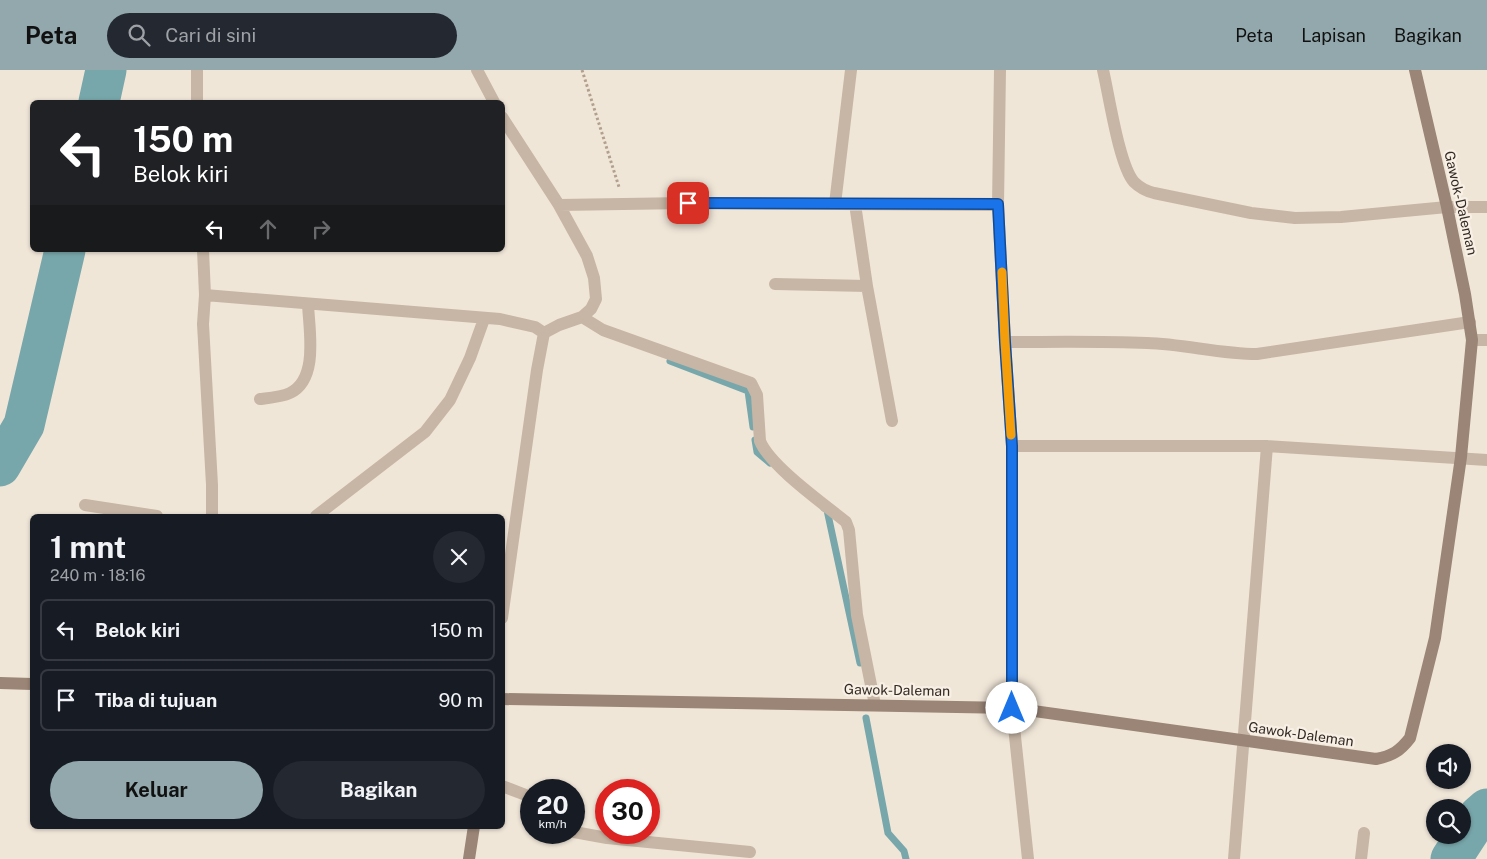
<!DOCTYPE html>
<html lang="id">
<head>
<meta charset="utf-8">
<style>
	:root { --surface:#171b24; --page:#242831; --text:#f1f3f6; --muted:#9ea1a6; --line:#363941; --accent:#92a8ac }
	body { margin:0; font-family:"Public Sans",sans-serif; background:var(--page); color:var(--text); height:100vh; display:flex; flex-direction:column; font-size:19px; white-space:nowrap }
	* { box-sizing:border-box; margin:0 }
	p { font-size:16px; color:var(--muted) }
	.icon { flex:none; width:28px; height:28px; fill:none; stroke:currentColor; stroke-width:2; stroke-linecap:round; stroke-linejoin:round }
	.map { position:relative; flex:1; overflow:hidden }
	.drawer { position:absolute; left:30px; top:444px; width:475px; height:315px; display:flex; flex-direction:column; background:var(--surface); border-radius:8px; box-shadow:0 1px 4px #0004 }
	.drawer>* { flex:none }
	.banner { position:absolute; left:30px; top:30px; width:475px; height:152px; border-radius:8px; box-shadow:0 1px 4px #0004; background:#202124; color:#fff; overflow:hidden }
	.controls { position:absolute; left:1426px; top:674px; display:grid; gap:10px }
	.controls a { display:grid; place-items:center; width:45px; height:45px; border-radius:50%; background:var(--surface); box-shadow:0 1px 4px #0004; font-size:25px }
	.speed { position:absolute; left:520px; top:709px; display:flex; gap:10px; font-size:25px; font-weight:700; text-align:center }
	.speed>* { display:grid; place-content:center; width:65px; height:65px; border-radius:50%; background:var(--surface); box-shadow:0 1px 4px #0004; line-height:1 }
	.speed small { font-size:12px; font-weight:400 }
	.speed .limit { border:8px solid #d22; background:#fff; color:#111 }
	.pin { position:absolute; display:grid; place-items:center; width:42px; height:42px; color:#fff; margin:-21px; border-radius:10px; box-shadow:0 2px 8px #0006 }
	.me { position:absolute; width:55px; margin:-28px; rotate:0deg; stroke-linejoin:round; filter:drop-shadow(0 0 4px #0008) }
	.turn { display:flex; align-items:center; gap:18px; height:105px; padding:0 20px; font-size:22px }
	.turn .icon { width:65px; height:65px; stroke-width:2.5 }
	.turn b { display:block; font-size:35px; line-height:42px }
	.lanes { display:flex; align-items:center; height:48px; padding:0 20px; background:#0003; justify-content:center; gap:25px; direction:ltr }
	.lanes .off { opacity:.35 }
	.round { display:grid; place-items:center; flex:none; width:52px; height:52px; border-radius:26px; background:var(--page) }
	.headline { display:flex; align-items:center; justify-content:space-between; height:85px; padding:0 20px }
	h1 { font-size:30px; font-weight:700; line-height:38px }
	.button { display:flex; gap:10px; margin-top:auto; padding:10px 20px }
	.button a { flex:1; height:58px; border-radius:30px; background:var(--accent); color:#111; font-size:20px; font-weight:700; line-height:58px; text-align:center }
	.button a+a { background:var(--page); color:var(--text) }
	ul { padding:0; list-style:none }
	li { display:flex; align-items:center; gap:15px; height:62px; margin:0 10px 8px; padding:0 10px; border:2px solid var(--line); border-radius:8px }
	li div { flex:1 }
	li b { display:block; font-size:19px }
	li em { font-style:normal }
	header { display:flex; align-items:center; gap:30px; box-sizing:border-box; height:70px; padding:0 25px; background:var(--accent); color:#111 }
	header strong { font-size:24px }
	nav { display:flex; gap:28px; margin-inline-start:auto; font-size:18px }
	.search { width:350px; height:45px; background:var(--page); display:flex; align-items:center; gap:12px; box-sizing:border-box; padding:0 18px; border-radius:28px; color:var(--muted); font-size:19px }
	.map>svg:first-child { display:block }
</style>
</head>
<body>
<header>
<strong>Peta</strong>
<div class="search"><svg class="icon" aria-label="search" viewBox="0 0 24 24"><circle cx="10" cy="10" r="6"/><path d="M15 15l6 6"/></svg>Cari di sini</div>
<nav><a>Peta</a><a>Lapisan</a><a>Bagikan</a></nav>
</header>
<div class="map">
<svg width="1487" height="789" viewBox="0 0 1487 789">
	<rect width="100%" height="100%" fill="#f0e6d8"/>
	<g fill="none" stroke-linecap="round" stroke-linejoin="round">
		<path stroke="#78a7ab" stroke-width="7" d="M670 291 748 321 753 357
			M755 370 757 382 770 393
			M824 438 827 440 860 593
			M866 648 888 763 904 781 906 789"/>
		<path stroke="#78a7ab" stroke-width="41" d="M99 32 106 0
			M0 396 24 355 65 180
			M1451 789 1479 746 1487 739"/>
		<path stroke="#b2a08f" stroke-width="3" stroke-dasharray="2.5 2.5" stroke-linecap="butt" d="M582 0 619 117"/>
		<path stroke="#c7b6a5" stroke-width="12" d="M502 716 531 727
			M574 762 607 768 750 782
			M1361 789 1364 763"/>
		<path stroke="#c7b6a5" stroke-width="12" d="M477 0 494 32
			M1000 0 998 135 1005 272 1012 376V638L1028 789
			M1103 0C1109 25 1119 95 1134 112 1140 118 1146 121 1154 123L1251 143 1295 148 1341 147 1447 137H1487
			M197 32V0
			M835 134 851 0
			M855 134 867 216 892 351
			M559 135 687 133 998 135
			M203 180 205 225 203 254 212 415V446
			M775 214 867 216
			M205 225 500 249 535 257 544 263 559 255 582 247 591 239 596 229 594 208 587 186 559 135 502 47
			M582 247 603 260 751 313 757 325 760 371C770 396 824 434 846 452L849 460 857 545 875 635
			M1472 270H1487
			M1005 272C1052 272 1099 271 1147 273 1184 274 1220 284 1257 284L1470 252
			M260 329C269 328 282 327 290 323 319 309 309 260 308 234
			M1012 376H1267L1487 390
			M85 435 157 446
			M316 446 425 362 450 330 470 288 484 249
			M502 548 537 300 544 263
			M1234 789 1267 376"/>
		<path stroke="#9a8576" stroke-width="12" d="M0 613 32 614
			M502 629 1012 638 1376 689C1392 686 1400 681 1410 668L1435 568 1461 387 1472 270 1465 224 1447 137 1415 0
			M469 789 474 756"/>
	</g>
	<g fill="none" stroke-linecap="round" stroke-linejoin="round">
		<g stroke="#114b97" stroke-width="12">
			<path id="route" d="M688 133 998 134 1005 272 1012 376V638"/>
		</g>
		<use href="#route" stroke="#1a73e8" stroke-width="9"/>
		<path stroke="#f59e0b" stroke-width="9" d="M1002 202 1005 272 1011 365"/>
	</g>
	<g text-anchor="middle" stroke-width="4.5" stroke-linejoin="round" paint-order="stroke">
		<g font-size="14" fill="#332b26" stroke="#f8f0e4">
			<text transform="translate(1461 133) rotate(77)" y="5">Gawok-Daleman</text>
			<text transform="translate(897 620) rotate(1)" y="5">Gawok-Daleman</text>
			<text transform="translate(1301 664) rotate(8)" y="5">Gawok-Daleman</text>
		</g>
	</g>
</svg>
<div class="controls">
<a><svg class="icon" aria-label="sound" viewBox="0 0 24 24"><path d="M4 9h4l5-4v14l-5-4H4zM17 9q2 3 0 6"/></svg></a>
<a><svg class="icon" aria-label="search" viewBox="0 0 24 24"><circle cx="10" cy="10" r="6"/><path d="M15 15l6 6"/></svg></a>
</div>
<div class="speed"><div>20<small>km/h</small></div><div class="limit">30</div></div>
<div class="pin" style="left:688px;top:133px;background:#d93025"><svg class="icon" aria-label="arrive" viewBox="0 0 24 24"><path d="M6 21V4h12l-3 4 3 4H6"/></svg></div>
<svg class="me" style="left:1012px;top:638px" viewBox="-20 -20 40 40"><circle r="19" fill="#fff"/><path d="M0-13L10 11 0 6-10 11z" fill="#1a73e8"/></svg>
<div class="banner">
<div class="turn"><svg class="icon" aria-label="left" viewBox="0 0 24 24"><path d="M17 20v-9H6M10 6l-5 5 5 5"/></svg><div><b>150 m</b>Belok kiri</div></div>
<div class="lanes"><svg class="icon" aria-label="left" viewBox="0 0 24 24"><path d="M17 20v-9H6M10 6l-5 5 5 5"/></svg><svg class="icon off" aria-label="ahead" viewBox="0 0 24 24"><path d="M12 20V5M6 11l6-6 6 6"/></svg><svg class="icon off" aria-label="right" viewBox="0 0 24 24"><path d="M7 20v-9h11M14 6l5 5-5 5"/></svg></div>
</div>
<section class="drawer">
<div class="headline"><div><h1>1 mnt</h1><p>240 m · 18:16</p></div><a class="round"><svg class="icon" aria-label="close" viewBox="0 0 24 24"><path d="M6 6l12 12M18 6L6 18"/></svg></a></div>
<ul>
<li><svg class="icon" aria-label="left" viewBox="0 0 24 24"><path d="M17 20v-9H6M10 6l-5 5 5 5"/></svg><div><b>Belok kiri</b></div><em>150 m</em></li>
<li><svg class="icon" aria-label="arrive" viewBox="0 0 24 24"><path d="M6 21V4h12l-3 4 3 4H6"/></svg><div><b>Tiba di tujuan</b></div><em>90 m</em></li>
</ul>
<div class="button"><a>Keluar</a><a>Bagikan</a></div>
</section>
</div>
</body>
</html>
